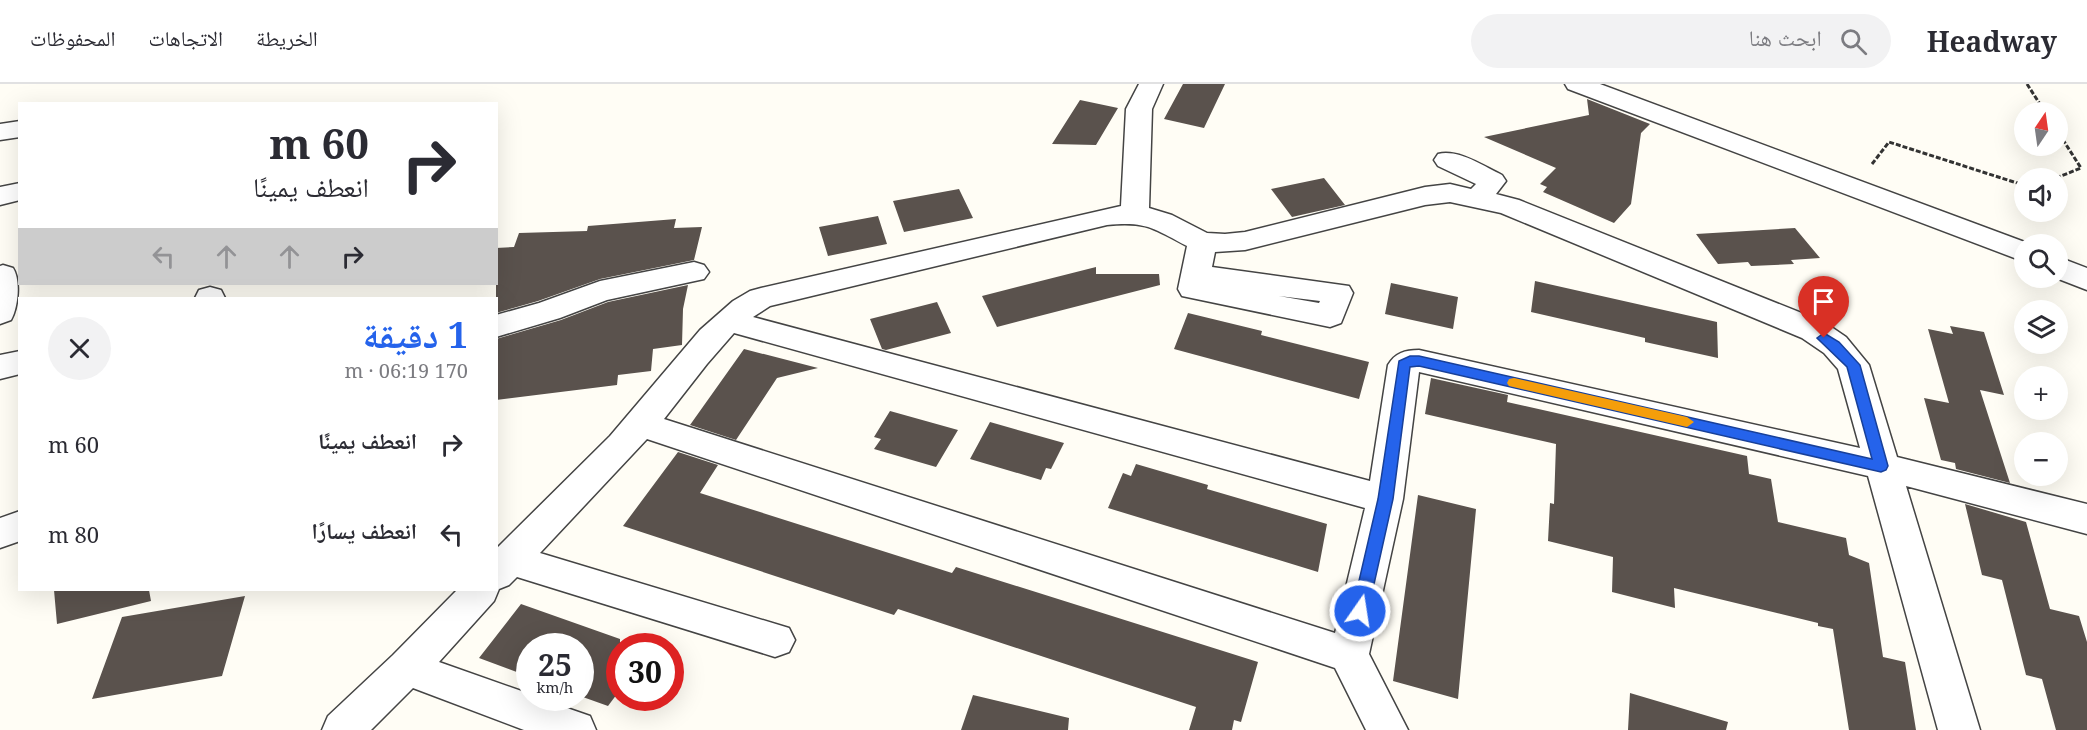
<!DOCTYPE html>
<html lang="ar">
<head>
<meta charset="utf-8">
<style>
	:root { --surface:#fff; --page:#f2f2f3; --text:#2b2b33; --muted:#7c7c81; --line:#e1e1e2; --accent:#2563eb }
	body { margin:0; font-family:"Noto Serif","Noto Naskh Arabic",serif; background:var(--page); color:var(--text); direction:rtl; height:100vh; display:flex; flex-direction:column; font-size:22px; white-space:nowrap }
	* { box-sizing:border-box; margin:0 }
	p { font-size:20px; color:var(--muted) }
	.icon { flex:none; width:33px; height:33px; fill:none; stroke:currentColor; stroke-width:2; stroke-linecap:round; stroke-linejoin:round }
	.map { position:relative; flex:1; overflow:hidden; direction:ltr }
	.sheet { position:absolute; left:18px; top:213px; width:480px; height:294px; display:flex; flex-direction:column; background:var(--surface); border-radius:0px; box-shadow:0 6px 24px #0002; direction:rtl }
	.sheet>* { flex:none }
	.top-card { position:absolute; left:18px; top:18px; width:480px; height:183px; border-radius:0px; box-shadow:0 6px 24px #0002; direction:rtl; background:#fff; color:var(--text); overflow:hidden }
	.needle { width:39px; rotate:13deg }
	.fabs { position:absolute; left:2014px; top:18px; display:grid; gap:12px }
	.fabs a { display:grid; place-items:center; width:54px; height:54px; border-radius:50%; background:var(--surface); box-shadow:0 6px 24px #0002; font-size:30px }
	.speed { position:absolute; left:516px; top:549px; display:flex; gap:12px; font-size:30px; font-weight:700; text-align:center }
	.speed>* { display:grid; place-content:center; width:78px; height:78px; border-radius:50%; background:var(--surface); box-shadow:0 6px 24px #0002; line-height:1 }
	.speed small { font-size:15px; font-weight:400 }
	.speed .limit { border:9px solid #d22; background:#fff; color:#111 }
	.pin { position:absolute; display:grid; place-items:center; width:51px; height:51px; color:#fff; margin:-62px -26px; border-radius:50% 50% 50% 0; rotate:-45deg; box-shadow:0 0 6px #0007 }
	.pin .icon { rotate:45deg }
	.me { position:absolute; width:66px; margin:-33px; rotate:13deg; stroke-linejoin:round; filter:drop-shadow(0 0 4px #0008) }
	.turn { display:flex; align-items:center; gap:21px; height:126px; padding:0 30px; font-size:27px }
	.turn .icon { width:78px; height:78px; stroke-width:2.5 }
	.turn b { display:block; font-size:42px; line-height:51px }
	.lanes { display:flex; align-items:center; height:57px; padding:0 30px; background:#0003; justify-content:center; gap:30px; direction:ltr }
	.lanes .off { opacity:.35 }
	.round { display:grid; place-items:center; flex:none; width:63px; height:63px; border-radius:32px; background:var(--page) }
	.head { display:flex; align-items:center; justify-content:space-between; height:102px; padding:0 30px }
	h1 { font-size:36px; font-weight:700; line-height:45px; color:var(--accent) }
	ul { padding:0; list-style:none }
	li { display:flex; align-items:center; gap:18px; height:90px; padding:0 30px }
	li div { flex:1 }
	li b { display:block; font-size:22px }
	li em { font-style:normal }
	header { display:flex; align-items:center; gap:36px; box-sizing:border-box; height:84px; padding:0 30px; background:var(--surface); border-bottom:2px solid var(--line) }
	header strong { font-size:28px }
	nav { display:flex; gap:33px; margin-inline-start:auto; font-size:21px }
	.search { width:420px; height:54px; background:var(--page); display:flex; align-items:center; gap:15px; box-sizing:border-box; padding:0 21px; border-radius:33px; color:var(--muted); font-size:22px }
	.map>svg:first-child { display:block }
</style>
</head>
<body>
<header>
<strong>Headway</strong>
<div class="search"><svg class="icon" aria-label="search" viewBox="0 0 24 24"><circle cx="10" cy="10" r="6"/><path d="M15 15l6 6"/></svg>ابحث هنا</div>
<nav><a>الخريطة</a><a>الاتجاهات</a><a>المحفوظات</a></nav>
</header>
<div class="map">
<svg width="2087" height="646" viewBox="0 0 2087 646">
	<rect width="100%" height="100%" fill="#fffdf5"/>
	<path fill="#5a524d" d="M1183 0H1225L1204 44 1164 35Z
		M1587 15 1650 40 1641 49 1631 120 1614 139 1543 108 1547 103 1540 100 1556 84 1484 53 1589 31Z
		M1080 16 1118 24 1096 61 1052 60Z
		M1324 94 1345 121 1292 133 1271 105Z
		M959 105 973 134 904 148 893 117Z
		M878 132 887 160 828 172 819 143Z
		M676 135 674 144 702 143 694 176 600 195 538 217 496 229V164L514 163 519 149 587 147 588 142Z
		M1795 144 1820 174 1791 176 1794 180 1751 182 1748 178 1718 180 1696 150Z
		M1096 183V190H1159L1160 201 997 243 982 212Z
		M1535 197 1717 238 1718 274 1645 258V254L1531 228Z
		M1391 199 1458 213 1453 245 1385 230Z
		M688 201 683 225 682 261 653 265 651 287 618 291 617 301 496 316V255L561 236 608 218Z
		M937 218 951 249 886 266 882 265 870 235Z
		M1188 229 1262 247 1261 251 1369 278 1359 315 1174 265Z
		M1950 242 1984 248 2004 311 1980 306 2010 399 1956 385 1955 379 1941 376 1924 314 1949 319 1928 245 1953 250Z
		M744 265 818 284 777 294 736 356 690 341Z
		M1431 294 1508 311 1507 318 1747 372 1749 390 1771 395 1778 438 1846 454 1849 471 1869 479 1883 573 1905 578 1916 646H1849L1833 545 1818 542V539L1674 504 1675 524 1612 508 1613 473 1548 457 1550 419 1554 420 1556 360 1425 330Z
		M890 327 958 346 936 383 874 365 881 355 874 353Z
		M990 338 1064 359 1051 385 1046 384 1041 396 970 375Z
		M678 368 718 381 700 409 952 489 956 483 1258 578 1241 638 1234 636 1232 646H1189L1196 623 898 525 894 531 623 442Z
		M1136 380 1208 401 1207 405 1327 440 1318 488 1108 424 1123 389 1131 392Z
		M1418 411 1476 425 1458 615 1393 597Z
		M1965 420 2026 438 2050 525 2079 532 2087 558V646H2056L2042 595 2026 591 2002 496 1982 491Z
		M54 506H149L151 517 57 540Z
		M245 512 222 592 92 615 122 533Z
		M521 520 620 555V606L608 622 580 612V562H530V593L479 574Z
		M1630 609 1728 638 1726 646H1628Z
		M973 611 1069 634 1068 646H961Z"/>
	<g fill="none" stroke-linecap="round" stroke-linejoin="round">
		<g stroke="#444" stroke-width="3">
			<path id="minor" d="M1139 0H1163L1152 25 1149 124 1172 131 1207 149 1225 150 1245 148 1425 103 1450 100 1471 105 1476 100 1438 82 1434 76 1438 70C1459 65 1483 82 1502 91L1506 97 1496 110 1519 116 1824 238 1846 253 1869 281 1897 373 2087 420V450L1906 402 1980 646H1938L1868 392 1419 288 1403 415 1369 570 1408 646H1366L1335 584 647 355 540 469 789 544 795 556 789 568 775 573 517 493 509 501 499 505 494 517 439 578 530 610V614H538L590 632 596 646H524L413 604 371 646H322L328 632 393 571 457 506H496L497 464 610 352 700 246 733 217 750 207 761 204 1121 122 1126 25ZM1450 118 1501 129 1802 254 1824 269 1838 285 1860 364 1419 266C1405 266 1395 269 1388 281L1370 397 753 233 770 222 1107 141C1146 137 1153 144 1187 162L1178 205 1182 212 1330 243 1341 239 1353 209 1349 202 1212 183 1215 168 1245 166 1425 121ZM1279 212 1320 217 1319 219ZM734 249 1365 424 1335 549 664 335 707 280Z
				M1565 0H1600L2030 160H2025V178L1568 5Z
				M20 37V53L0 56V40Z
				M20 99V116L0 121V103Z
				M2058 173 2087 184V206L2056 194H2058Z
				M694 178 704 181 709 188 704 195 607 216 560 234 496 253V231L539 219 600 197Z
				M3 181 13 184C21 196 18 224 11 236L0 240V182Z
				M210 203 221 206 225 214H195L199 206Z
				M20 267V290L0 295V271Z
				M20 427V457L0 464V434Z"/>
		</g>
		<path stroke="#333" stroke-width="3" stroke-dasharray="5 2" stroke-linecap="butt" d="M2027 0 2045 28
			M1872 80 1889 58 2017 99 2025 98
			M2056 94 2081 84 2058 48"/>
		<use href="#minor" fill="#fff" fill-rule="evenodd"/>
	</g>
	<path fill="#2563eb" stroke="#184099" stroke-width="1.5" d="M1824 249 1839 258 1860 281 1888 382 1886 386 1881 388 1419 282 1410 283 1393 415 1368 527 1365 531 1360 533 1354 531 1352 527 1378 415 1399 277 1410 272H1419L1872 375 1847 283 1817 254Z"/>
	<path fill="#f59e0b" d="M1514 294 1687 333 1694 338 1687 343 1509 302 1507 299 1509 295Z"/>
</svg>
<div class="fabs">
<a><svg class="needle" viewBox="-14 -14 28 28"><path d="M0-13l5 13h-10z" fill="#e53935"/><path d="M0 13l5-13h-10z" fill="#7c7c81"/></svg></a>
<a><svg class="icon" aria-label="sound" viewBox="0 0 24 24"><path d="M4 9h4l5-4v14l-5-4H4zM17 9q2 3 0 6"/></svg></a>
<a><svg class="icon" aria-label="search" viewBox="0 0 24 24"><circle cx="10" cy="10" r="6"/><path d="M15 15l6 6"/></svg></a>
<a><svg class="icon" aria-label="layers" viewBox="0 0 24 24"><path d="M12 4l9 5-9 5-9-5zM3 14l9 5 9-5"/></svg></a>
<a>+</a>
<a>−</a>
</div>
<div class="speed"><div>25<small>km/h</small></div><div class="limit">30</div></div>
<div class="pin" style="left:1824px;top:254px;background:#d93025"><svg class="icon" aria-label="arrive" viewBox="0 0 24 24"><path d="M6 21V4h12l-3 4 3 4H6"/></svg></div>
<svg class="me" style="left:1360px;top:527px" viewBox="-20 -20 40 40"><circle r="17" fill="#2563eb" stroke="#fff" stroke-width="3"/><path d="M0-11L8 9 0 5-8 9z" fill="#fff"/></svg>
<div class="top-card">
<div class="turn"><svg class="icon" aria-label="right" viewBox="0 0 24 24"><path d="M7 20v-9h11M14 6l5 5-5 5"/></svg><div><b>60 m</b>انعطف يمينًا</div></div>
<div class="lanes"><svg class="icon off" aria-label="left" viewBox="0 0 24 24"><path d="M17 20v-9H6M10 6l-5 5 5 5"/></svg><svg class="icon off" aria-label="ahead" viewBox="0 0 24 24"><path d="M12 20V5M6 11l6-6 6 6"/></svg><svg class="icon off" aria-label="ahead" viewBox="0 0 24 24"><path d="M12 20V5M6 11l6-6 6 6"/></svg><svg class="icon" aria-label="right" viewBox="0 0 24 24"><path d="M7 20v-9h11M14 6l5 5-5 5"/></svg></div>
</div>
<section class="sheet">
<div class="head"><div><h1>1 دقيقة</h1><p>170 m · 06:19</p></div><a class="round"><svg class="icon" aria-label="close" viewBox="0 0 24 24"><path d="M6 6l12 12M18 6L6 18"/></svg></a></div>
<ul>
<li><svg class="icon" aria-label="right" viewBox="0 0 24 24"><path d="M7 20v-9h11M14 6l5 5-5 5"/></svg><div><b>انعطف يمينًا</b></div><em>60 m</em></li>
<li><svg class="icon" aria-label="left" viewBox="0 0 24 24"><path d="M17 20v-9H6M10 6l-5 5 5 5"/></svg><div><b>انعطف يسارًا</b></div><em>80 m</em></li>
</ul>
</section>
</div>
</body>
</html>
